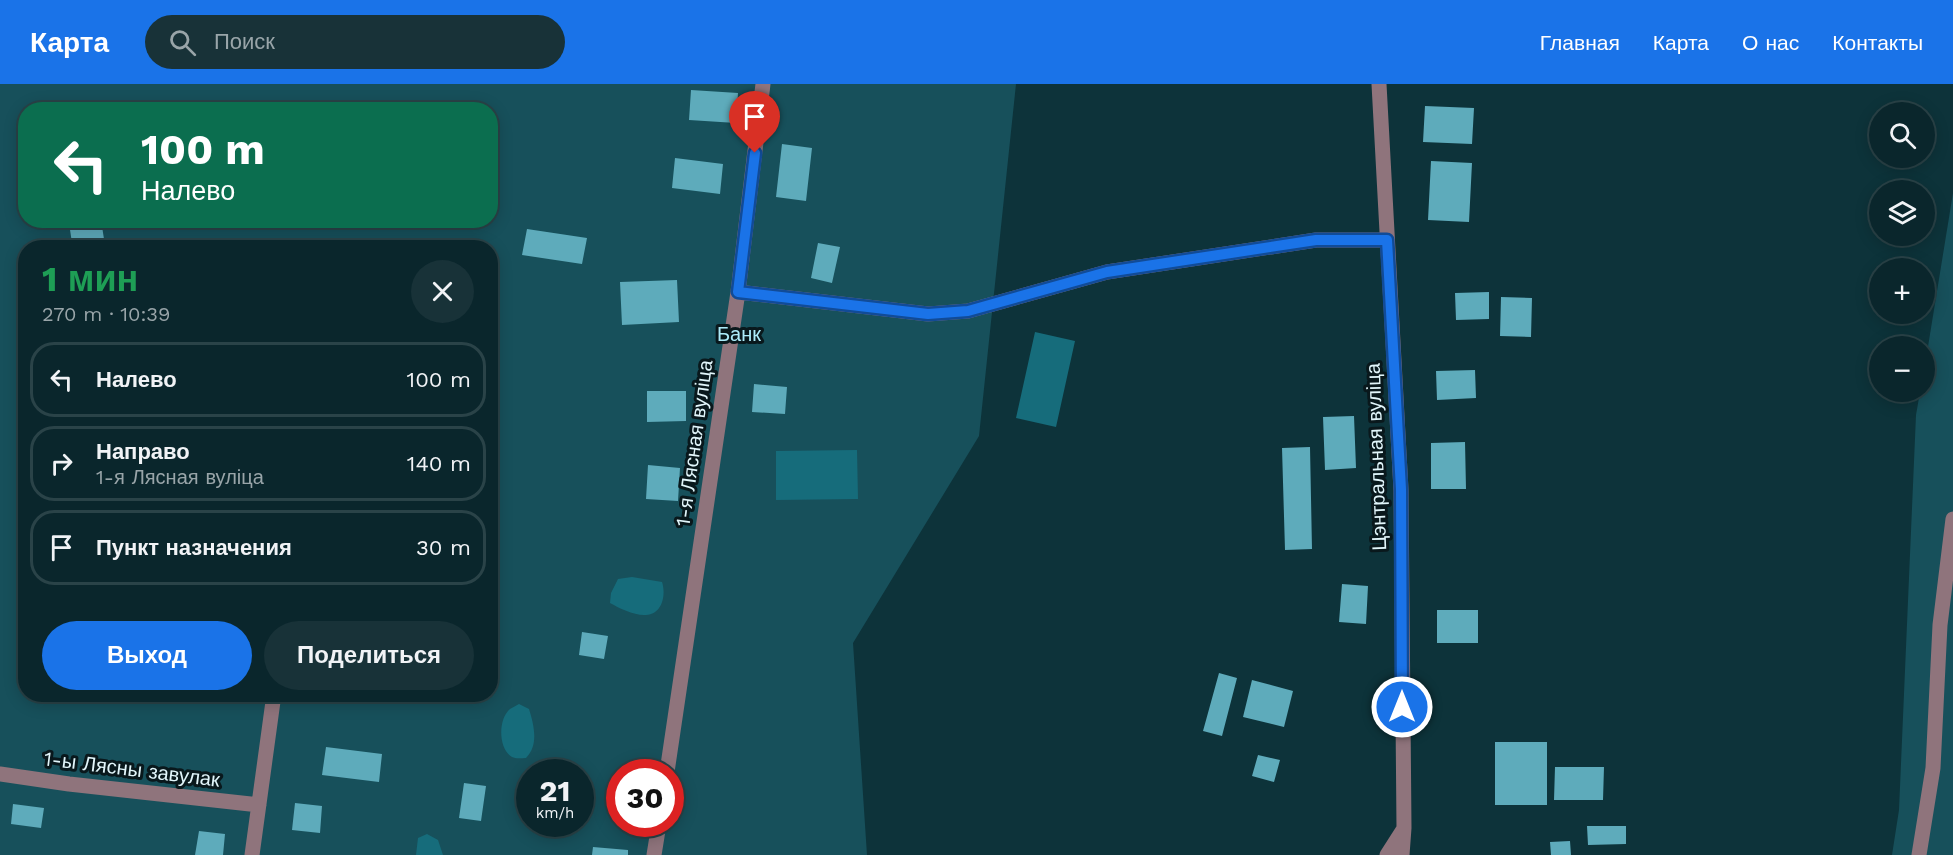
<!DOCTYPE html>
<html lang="ru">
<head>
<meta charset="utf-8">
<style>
	:root { --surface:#0a262c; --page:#183238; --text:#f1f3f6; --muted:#99a5a9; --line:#2a4348; --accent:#1a73e8 }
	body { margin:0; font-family:"Work Sans",sans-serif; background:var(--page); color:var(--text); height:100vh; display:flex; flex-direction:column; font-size:22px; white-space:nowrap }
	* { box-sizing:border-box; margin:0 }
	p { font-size:20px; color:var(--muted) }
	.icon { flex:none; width:33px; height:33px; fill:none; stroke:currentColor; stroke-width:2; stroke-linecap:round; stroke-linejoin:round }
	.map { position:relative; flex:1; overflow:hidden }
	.details { position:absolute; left:18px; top:156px; width:480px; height:462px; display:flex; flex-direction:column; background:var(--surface); border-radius:24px; box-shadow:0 3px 15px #0003,0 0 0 2px var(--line) }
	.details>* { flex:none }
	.guide { position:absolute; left:18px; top:18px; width:480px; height:126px; border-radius:24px; box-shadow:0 3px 15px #0003,0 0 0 2px var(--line); background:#0b6e4f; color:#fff; overflow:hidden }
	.fabs { position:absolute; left:1869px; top:18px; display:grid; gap:12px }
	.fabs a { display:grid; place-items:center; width:66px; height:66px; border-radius:50%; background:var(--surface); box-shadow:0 3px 15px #0003,0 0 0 2px var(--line); font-size:30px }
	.speed { position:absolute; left:516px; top:675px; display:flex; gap:12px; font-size:30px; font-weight:700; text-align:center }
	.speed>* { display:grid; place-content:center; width:78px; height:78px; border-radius:50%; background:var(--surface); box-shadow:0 3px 15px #0003,0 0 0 2px var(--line); line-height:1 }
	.speed small { font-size:15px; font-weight:400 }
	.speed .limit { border:9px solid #d22; background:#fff; color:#111 }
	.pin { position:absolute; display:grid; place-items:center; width:51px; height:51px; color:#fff; margin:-62px -26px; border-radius:50% 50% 50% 0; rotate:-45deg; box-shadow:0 0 6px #0007 }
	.pin .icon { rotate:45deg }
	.me { position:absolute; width:66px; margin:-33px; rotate:0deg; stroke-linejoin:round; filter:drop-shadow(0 0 4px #0008) }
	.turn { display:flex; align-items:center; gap:21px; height:126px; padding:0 24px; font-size:27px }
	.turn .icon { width:78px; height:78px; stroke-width:2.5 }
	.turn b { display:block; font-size:42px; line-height:51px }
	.round { display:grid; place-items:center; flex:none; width:63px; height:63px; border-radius:32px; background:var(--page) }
	.headline { display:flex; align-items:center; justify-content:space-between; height:102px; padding:0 24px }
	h1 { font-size:36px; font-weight:700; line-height:45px; color:#1e9e55 }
	.cta { display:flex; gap:12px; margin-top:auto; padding:12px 24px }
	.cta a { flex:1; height:69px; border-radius:36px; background:var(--accent); color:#fff; font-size:24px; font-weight:700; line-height:69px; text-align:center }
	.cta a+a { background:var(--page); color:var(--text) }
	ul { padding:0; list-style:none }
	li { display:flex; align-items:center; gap:18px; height:75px; margin:0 12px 9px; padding:0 12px; border:3px solid var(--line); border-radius:24px }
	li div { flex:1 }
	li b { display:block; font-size:22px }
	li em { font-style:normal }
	header { display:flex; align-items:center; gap:36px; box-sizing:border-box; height:84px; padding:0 30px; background:var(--accent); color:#fff }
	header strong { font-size:28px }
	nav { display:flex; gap:33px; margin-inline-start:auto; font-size:21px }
	.search { width:420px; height:54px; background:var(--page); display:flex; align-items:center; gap:15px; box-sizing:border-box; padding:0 21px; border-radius:33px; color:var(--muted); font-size:22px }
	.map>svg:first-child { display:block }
</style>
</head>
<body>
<header>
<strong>Карта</strong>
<div class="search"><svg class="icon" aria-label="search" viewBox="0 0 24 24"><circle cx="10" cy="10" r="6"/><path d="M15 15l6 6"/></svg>Поиск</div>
<nav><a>Главная</a><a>Карта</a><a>О нас</a><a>Контакты</a></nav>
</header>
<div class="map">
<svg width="1953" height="771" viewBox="0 0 1953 771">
	<rect width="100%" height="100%" fill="#0d333a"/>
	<path fill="#17505b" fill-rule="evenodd" d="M0 0H1016L979 352 853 559 867 771H0ZM26 26H490V136H26ZM26 164H490V610H26ZM530 688H580V740H530ZM620 688H670V740H620Z
		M1953 109V771H1892L1899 726 1916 331 1920 308H1924L1925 281Z"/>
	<path fill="#166c7b" d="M1035 248 1075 257 1056 343 1016 334Z
		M857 366 858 415 776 416V367Z
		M632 493 662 498C666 510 663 530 646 531 635 532 619 524 610 519L611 509 618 495Z
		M519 620 529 625C534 641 539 661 526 674 521 674 516 675 512 673 498 665 498 635 510 625 513 623 516 622 519 620Z
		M427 750 438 756 443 771H416L418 754Z"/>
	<path fill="#5eabbb" d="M691 6 738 9 736 39 689 36Z
		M1425 22 1474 24 1472 60 1423 58Z
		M782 60 812 64 806 117 776 113Z
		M675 74 723 80 720 110 672 104Z
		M1431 77 1472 79 1469 138 1428 136Z
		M88 136H101L104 155 72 159 69 139Z
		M527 145 587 154 582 180 522 171Z
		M818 159 840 163 832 199 811 194Z
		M677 196 679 238 622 241 620 198Z
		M1489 208V235L1456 236 1455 209Z
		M1501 213 1532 214 1531 253 1500 252Z
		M1475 286 1476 314 1437 316 1436 287Z
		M754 300 787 303 785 330 752 328Z
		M647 307H686V337L647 338Z
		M1354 332 1356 384 1325 386 1323 333Z
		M1465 358 1466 405H1431V359Z
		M1310 363 1312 465 1285 466 1282 364Z
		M648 381 680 384 678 417 646 415Z
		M1342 500 1368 502 1366 540 1339 538Z
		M1437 526H1478V559H1437Z
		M582 548 608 552 604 575 579 571Z
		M1219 589 1237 594 1222 652 1203 647Z
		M1252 596 1293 607 1284 643 1243 633Z
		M1495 658H1547V721H1495Z
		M326 663 382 670 379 698 322 691Z
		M1258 671 1280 676 1274 698 1252 692Z
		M1555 683H1604L1603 716H1554Z
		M464 699 486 702 481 737 459 734Z
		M295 719 322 722 320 749 292 746Z
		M13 720 44 724 41 744 11 740Z
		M1587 742H1626V760L1588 761Z
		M199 747 225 750 223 771H195Z
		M1570 757 1571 771H1551L1550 758Z
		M593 763 628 766V771H592Z"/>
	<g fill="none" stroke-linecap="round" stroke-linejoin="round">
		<path stroke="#8f747c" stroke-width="15" d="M1379 0 1401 406 1404 744 1402 771
			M738 208 928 230 968 227 1107 188 1316 156H1387
			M667 688 738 208 763 0
			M0 690 69 700 259 721
			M252 771 274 610
			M654 771 659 740
			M1387 771 1403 746
			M1919 771 1933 684 1940 541 1953 435"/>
	</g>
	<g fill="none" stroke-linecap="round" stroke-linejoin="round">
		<g stroke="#114b97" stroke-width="15">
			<path id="route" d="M755 69 738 208 928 230 968 227 1107 188 1316 156H1387L1401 405 1402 623"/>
		</g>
		<use href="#route" stroke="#1a73e8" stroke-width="10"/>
	</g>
	<g text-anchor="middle" stroke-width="6" stroke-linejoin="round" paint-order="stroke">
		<g font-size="20" fill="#acebf9" stroke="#09181c">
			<text x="739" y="257">Банк</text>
		</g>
		<g font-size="20" fill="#e2f6fb" stroke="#09181c">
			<text transform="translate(694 359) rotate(-82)" y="7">1-я Лясная вуліца</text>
			<text transform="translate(1376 373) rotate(-92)" y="7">Цэнтральная вуліца</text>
			<text transform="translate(132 685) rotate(7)" y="7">1-ы Лясны завулак</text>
		</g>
	</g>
</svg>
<div class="fabs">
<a><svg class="icon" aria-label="search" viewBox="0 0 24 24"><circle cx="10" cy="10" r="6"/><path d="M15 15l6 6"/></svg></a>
<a><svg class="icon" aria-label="layers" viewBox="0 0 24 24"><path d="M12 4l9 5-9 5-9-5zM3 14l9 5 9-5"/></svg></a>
<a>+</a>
<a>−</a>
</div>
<div class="speed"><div>21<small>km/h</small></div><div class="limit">30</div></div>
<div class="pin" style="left:755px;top:69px;background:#d93025"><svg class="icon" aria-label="arrive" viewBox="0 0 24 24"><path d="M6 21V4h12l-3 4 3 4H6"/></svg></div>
<svg class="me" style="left:1402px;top:623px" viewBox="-20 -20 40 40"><circle r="17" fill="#1a73e8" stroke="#fff" stroke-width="3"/><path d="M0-11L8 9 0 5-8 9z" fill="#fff"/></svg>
<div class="guide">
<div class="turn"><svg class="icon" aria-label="left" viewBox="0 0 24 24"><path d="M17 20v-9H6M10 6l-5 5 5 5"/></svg><div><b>100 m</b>Налево</div></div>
</div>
<section class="details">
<div class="headline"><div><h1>1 мин</h1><p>270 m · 10:39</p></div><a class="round"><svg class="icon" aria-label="close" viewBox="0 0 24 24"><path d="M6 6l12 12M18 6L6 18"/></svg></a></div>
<ul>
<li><svg class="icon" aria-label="left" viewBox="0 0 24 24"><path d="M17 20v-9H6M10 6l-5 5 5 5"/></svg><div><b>Налево</b></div><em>100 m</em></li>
<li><svg class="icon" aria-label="right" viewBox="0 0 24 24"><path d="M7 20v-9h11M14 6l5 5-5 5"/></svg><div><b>Направо</b><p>1-я Лясная вуліца</p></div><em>140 m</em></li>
<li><svg class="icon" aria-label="arrive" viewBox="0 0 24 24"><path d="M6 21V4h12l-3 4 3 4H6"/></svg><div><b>Пункт назначения</b></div><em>30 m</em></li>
</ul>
<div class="cta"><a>Выход</a><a>Поделиться</a></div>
</section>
</div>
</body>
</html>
